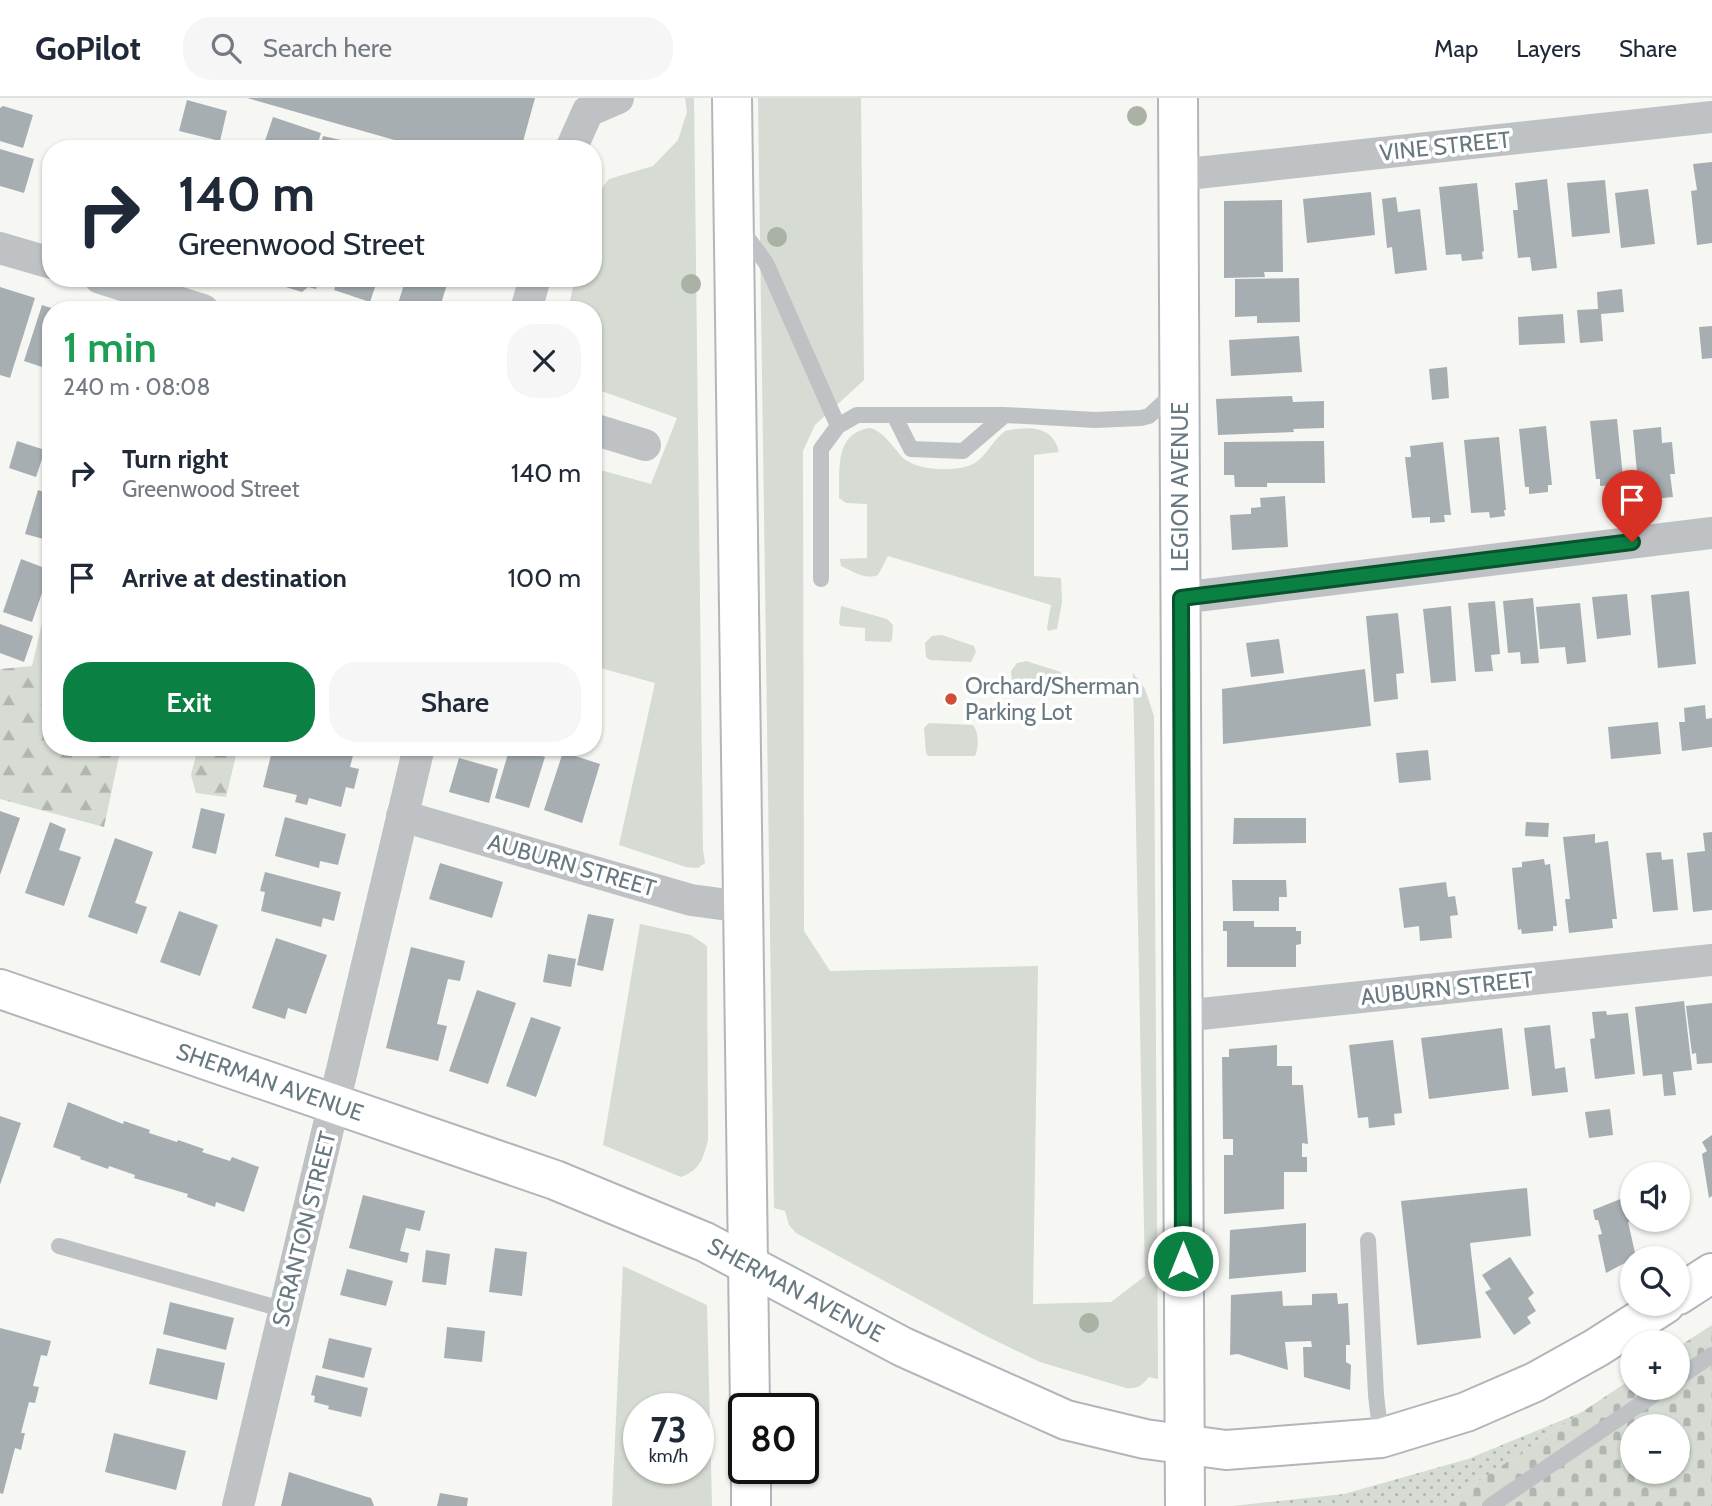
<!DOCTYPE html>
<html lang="en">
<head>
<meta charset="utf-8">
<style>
	:root { --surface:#fff; --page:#f6f6f7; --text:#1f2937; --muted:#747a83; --line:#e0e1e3; --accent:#0b8043 }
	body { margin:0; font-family:Cabin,sans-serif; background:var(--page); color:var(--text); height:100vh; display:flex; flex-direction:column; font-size:26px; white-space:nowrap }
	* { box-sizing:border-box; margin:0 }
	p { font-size:23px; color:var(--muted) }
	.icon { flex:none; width:38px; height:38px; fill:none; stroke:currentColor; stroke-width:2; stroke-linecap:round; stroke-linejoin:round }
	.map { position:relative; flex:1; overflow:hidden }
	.panel { position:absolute; left:42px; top:203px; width:560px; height:455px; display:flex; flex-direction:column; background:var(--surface); border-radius:28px; box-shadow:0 2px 5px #0004 }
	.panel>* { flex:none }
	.top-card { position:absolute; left:42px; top:42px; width:560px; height:147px; border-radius:28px; box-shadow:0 2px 5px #0004; background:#fff; color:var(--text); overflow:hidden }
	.fabs { position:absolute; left:1620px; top:1064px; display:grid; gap:14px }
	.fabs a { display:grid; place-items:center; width:70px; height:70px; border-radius:50%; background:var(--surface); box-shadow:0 2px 5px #0004; font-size:35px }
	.speed { position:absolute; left:623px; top:1295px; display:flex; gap:14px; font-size:35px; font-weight:700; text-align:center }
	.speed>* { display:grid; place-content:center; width:91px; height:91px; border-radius:50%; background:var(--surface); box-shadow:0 2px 5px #0004; line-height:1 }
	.speed small { font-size:18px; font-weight:400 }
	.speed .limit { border:4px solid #111; border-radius:10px; background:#fff; color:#111 }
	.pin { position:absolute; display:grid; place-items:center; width:60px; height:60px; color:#fff; margin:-72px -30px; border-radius:50% 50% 50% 0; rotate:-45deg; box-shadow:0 0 7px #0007 }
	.pin .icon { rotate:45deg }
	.me { position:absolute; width:77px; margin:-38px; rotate:0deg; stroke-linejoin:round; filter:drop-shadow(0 0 5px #0008) }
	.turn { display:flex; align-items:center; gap:24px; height:147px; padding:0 21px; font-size:32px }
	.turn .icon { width:91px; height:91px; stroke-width:2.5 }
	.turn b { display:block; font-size:49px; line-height:60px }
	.round { display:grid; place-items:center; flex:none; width:74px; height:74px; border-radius:28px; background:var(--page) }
	.headline { display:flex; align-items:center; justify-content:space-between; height:119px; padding:0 21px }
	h1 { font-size:42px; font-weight:600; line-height:52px; color:#1e9e55 }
	.button { display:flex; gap:14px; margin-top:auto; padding:14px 21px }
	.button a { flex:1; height:80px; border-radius:28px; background:var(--accent); color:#fff; font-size:28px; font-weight:600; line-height:80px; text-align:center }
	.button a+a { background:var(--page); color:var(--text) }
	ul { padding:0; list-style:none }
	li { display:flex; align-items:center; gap:21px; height:105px; padding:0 21px }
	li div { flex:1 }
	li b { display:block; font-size:26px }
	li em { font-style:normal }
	header { display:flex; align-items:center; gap:42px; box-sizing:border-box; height:98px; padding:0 35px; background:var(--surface); border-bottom:2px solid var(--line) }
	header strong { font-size:33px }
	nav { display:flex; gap:38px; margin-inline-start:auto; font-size:24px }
	.search { width:490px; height:63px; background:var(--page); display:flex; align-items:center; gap:18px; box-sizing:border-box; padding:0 24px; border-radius:28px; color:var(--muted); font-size:26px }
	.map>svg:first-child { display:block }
</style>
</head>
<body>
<header>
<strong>GoPilot</strong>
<div class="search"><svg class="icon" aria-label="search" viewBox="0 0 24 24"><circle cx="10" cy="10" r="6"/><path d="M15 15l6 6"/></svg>Search here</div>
<nav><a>Map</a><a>Layers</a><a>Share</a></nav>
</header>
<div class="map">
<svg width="1712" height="1408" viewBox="0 0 1712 1408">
	<defs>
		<pattern id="forest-firs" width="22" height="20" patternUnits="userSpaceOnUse" patternTransform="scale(1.75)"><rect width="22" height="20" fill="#d6dbd3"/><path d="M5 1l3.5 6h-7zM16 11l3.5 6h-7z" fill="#b1b6b1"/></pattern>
		<pattern id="cemetery-stones" width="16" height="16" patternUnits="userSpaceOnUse" patternTransform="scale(1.75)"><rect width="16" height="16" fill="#d6dbd3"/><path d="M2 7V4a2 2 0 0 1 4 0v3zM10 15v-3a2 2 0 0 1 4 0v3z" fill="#b1b6b1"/></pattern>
		<pattern id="park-dots" width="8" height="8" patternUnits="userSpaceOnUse" patternTransform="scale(1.75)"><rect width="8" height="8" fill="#d6dbd3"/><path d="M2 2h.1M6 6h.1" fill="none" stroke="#b1b6b1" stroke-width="1.8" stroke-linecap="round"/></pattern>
	</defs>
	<rect width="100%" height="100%" fill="#f6f6f3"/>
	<path fill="#d6dbd3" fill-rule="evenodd" d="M685 0H694L703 752 705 765 698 770 686 769 619 747 655 585 593 568V370L651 386 677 320 593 290V212H568L575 180H593V108L598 95 609 81 653 68 678 42 687 14Z
		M758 0H861L864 282 815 327 803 353 804 833 830 873 1038 868 1033 1206 1111 1204 1145 1178 1133 575 1145 591 1154 618 1158 1281 1149 1279C1142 1288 1137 1291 1126 1290L1040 1264 984 1237 796 1135 789 1127 785 1113 774 1110Z
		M870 330C883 333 893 349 902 359 915 373 958 375 975 365 987 357 993 342 1005 333 1028 328 1053 327 1059 354L1034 357V478L1061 480 1062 504 1057 531 1048 533 1047 530 1051 507 888 458 878 477C865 482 854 474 841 468L840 461 867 460V406L846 405 839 400C840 372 834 335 870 330Z
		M841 508 887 521 893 527 892 542 890 544 865 543V530L841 528 839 526Z
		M942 537 974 548 976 554 971 564 930 562 926 559 925 545 932 538Z
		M1026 563 1061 574 1062 591 1059 593 1013 591 1011 573 1017 565Z
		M929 625 973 627C979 635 979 649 975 658H928L926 655 924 630Z
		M640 826 691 837 707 848 708 1042C703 1061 700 1072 681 1079L603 1047Z
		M623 1168 707 1207 712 1408H612ZM639 1311H698V1370H639Z"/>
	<path fill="url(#forest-firs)" d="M51 487V649H121L104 729 0 701V571L32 568Z
		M198 649H238L226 699 196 695 191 677Z"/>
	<path fill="url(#cemetery-stones)" fill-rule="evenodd" d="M1712 1227V1408H1441L1633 1280V1290H1678V1249ZM1633 1328H1678V1374H1633Z"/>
	<path fill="url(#park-dots)" d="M1582 1314 1441 1408H1232L1344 1396 1468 1361Z"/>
	<path fill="#a6aeb2" d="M247 0H535L521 51H426Z
		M187 2 227 13 220 43 179 33Z
		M3 8 33 17 23 50 0 43V10Z
		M273 19 321 35 316 51 263 49Z
		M323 38 367 48V51H320Z
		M0 51 34 61 24 95 0 88Z
		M1712 64V145L1697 147 1691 93 1697 92 1693 66Z
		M1547 81 1557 170 1532 173 1530 159 1518 160 1513 112H1518L1515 85Z
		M1605 82 1610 135 1572 139 1567 85Z
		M1477 85 1484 153 1482 154 1483 161 1462 163 1461 156 1446 157 1439 89Z
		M1648 91 1655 146 1621 150 1615 95Z
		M1371 94 1375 137 1307 145 1303 101Z
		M1396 99 1398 114 1420 111 1427 172 1395 176 1392 149 1387 150 1382 101Z
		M1282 102 1283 174H1264L1265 179 1224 180V103Z
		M281 180H319L316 191 308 189 302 194 279 187Z
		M338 180H382L380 188 376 186 370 204 334 192Z
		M406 180H449L439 212H396Z
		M466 180H493L491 188Z
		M1299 180 1300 224 1257 225V218L1235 219V181Z
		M0 189 35 200 10 280 0 277Z
		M1622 191 1624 214 1601 216 1603 243 1580 245 1577 212 1598 211 1597 194Z
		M42 207 51 210V272L24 263Z
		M1563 216 1565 245 1519 247 1518 219Z
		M1712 228V260L1702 261 1699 229Z
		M1299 238 1302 274 1231 278 1229 242Z
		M1447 269 1449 300 1432 302 1429 271Z
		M1292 298 1293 304 1324 303V330L1293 331 1294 334 1218 337 1216 301Z
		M1617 321 1623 379H1618L1619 387 1600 388V381H1596L1590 323Z
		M1546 328 1552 387H1548V394L1529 396V389H1525L1519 331Z
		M1661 329 1662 345 1672 344 1675 376H1670L1673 399 1643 402V395H1639L1633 332Z
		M1499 339 1506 412H1504L1505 418 1490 420 1489 414 1471 415 1464 342Z
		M17 343 45 352 36 379 9 370Z
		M1324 343 1325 385H1267V389H1235L1234 377H1224V344Z
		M1443 344 1451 417H1444L1445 424 1430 425V419L1412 420 1405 359H1411L1410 348Z
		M38 392 51 396V443L25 436Z
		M1285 398 1288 449 1232 452 1230 417 1251 416V410L1261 409 1260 400Z
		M21 461 50 472 32 524 3 514Z
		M1689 493 1696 566 1658 570 1651 497Z
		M1627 496 1631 537 1597 541 1592 499Z
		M1533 500 1539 565 1521 566 1520 554 1508 555 1503 503Z
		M1495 503 1500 556 1491 557 1493 573 1475 574 1468 505Z
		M1580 505 1586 564 1567 566 1565 549 1540 551 1536 509Z
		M1451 508 1456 583 1431 585 1423 511Z
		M1398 515 1404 575 1396 576 1398 601 1374 604 1366 518Z
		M0 526 33 538 24 564 0 555Z
		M1279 541 1284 575 1251 579 1246 545Z
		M1365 571 1371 628 1223 646 1222 591Z
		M1705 607 1706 621 1712 620V649L1682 653 1679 624H1685L1684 610Z
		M1658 624 1661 656 1611 661 1608 629Z
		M273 649 355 650 350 669 359 671 354 691 346 689 341 709 309 700 307 707 295 704 297 697 263 689Z
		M510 649 545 659 529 710 495 700Z
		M1428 652 1431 682 1399 685 1396 655Z
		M563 654 600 666 582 725 544 712Z
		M459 660 498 671 489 705 449 694Z
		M201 710 225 716 216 756 192 750Z
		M0 713 20 720 0 777Z
		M285 719 346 736 338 767 320 763 319 770 275 758Z
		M1234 720H1306V745L1233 746Z
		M50 724 66 731 59 752 81 759 64 808 25 795Z
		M1526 724 1549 725 1548 739 1525 738Z
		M1712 734V812L1693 814 1687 755 1705 753 1703 735Z
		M1595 736V745L1608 743 1617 821H1612L1613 830 1569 835 1565 801H1570L1563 739Z
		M115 740 153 754 135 805 147 809 137 836 88 819Z
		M1661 754 1662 762 1673 761 1678 812 1653 814 1646 755Z
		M1544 761 1545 767 1550 766 1557 828H1553V833L1522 836 1521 831 1518 832 1512 770 1522 769V764Z
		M440 765 503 784 492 820 429 801Z
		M265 774 341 794 334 823 323 820 321 829 261 813 265 794 260 793Z
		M1232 782H1286L1287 799H1279V813H1233Z
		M1446 784 1448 799 1455 798 1458 817 1450 818 1452 840 1420 843 1419 828 1404 830 1399 790Z
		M179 813 218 827 200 878 160 864Z
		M588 816 614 821 603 873 577 867Z
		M1223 823H1254V829H1296V833H1301V846L1296 847V869H1227V833H1223Z
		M276 840 327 857 306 916 288 910 285 921 252 910Z
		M411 849 465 863 460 883 448 881 437 926 447 928 438 963 386 950Z
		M548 856 576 861 571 889 543 884Z
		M477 892 516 905 488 986 449 973Z
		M1684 903 1692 972 1673 974 1676 997 1664 998 1662 976 1643 978 1635 909Z
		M1712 905V965L1697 966 1696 955 1692 956 1686 908Z
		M1606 913 1607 917 1628 915 1635 976 1595 981 1590 941 1595 940 1592 914Z
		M531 919 561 929 536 999 506 988Z
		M1550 927 1555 971 1565 969 1568 994 1532 998 1524 930Z
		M1502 930 1509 991 1429 1001 1421 940Z
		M1393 942 1402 1015 1394 1016 1395 1027 1369 1030 1368 1019 1358 1020 1349 947Z
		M1277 947V968H1292V987H1303L1308 1046 1302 1045V1059H1307V1074H1284V1111L1224 1116V1057H1233V1041H1223L1222 959H1229V951Z
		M68 1004 123 1026 124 1023 150 1032 149 1035 177 1044 178 1042 204 1051 202 1054 230 1063 232 1059 259 1069 244 1114 216 1104 215 1109 187 1099 188 1096 134 1080 135 1077 109 1068 108 1071 80 1061 81 1059 53 1049Z
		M1610 1011 1613 1037 1589 1040 1585 1014Z
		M0 1018 21 1025 0 1087Z
		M1712 1037V1098L1709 1100 1702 1056 1707 1053 1702 1044Z
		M1527 1090 1531 1138 1470 1145 1481 1240 1417 1247 1401 1103Z
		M1633 1096V1122L1628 1124 1636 1159 1606 1175 1598 1137 1602 1136 1598 1122H1595L1593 1112Z
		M363 1097 425 1113 420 1133 406 1130 400 1153 409 1155 407 1165 349 1150Z
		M1306 1125V1174L1229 1181 1230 1132Z
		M495 1150 527 1154 522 1198 489 1194Z
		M426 1152 450 1156 446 1187 422 1184Z
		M1510 1159 1534 1195 1528 1200 1536 1213 1527 1219 1531 1225 1514 1237 1485 1194 1491 1191 1482 1177Z
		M347 1171 393 1183 386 1208 340 1197Z
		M1282 1193 1283 1208 1312 1207V1196L1337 1195 1338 1206 1348 1205 1350 1247H1346V1264L1351 1267 1350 1292 1304 1279 1303 1249H1312L1311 1243 1285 1244 1288 1272 1238 1256 1230 1257 1231 1197Z
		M170 1204 234 1220 226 1252 163 1236Z
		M447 1229 485 1233 482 1264 444 1260Z
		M0 1230 51 1243 47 1258 41 1257 33 1288 39 1289 35 1305 29 1304 21 1335H25L21 1352 15 1350 3 1396 0 1395Z
		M329 1240 372 1250 364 1280 322 1270Z
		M157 1250 225 1265 217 1302 149 1286Z
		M316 1277 368 1290 361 1319 328 1311 329 1308 314 1304 315 1298 311 1297Z
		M114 1335 186 1353 176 1392 105 1374Z
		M289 1374 364 1398 371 1400 374 1408H281Z
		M440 1395 468 1400 467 1408H437Z"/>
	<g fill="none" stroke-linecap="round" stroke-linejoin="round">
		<g stroke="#b0b6ba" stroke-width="42">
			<path id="secondary" d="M0 891 555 1082 705 1144 903 1249 1066 1322 1145 1341 1226 1352 1381 1340 1466 1314 1535 1284 1596 1250 1665 1206
				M1678 1197 1712 1175"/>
		</g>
		<g stroke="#b1b6b8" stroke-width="42">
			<path id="highway" d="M732 0 750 1311
				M1178 0 1185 1408
				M751 1370V1408"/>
		</g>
		<path stroke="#bec2c5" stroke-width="16" d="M741 131 766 165 838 328 821 351V481
			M894 317 911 351 963 353 1005 317
			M838 328 857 317H1005L1095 322 1141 320 1149 318 1176 293
			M1368 1142 1376 1297 1381 1340
			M59 1148 285 1212
			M1678 1280 1712 1257
			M1490 1408 1664 1290"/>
		<path stroke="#bec2c5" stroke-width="32" d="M571 51 588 13 618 0
			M1178 77 1712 19
			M0 150 51 165
			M100 180 203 212
			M526 212 535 180
			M593 331 645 347
			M1180 500 1712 435
			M402 718 691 802 743 809
			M1182 918 1712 862
			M238 1408 419 649"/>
		<use href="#secondary" stroke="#fff" stroke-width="38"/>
		<use href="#highway" stroke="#fff" stroke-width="38"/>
	</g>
	<g fill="#aab1a5">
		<circle cx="1137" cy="18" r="10"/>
		<circle cx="777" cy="139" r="10"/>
		<circle cx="691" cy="186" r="10"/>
		<circle cx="1089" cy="1225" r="10"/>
	</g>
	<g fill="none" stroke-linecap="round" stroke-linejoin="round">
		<g stroke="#07532c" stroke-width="18">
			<path id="route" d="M1183 1163 1181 500 1632 444"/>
		</g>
		<use href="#route" stroke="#0b8043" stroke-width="12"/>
	</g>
	<circle fill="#d34c36" stroke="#fff" stroke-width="2.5" cx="951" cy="601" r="7"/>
	<g text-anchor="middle" stroke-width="7" stroke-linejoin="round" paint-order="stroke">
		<g font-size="23" fill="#687982" stroke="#fff">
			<text transform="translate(1445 48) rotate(-6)" y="8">VINE STREET</text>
			<text transform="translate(1180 389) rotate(-90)" y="8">LEGION AVENUE</text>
			<text transform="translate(572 767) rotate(16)" y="8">AUBURN STREET</text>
			<text transform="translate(1447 890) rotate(-6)" y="8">AUBURN STREET</text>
			<text transform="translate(270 984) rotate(19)" y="8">SHERMAN AVENUE</text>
			<text transform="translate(304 1131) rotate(-76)" y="8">SCRANTON STREET</text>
			<text transform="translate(796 1192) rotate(28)" y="8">SHERMAN AVENUE</text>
		</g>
		<g font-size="23" fill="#687982" stroke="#fff" text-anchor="start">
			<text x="965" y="596">Orchard/Sherman<tspan x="965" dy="26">Parking Lot</tspan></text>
		</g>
	</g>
</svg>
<div class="fabs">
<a><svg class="icon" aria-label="sound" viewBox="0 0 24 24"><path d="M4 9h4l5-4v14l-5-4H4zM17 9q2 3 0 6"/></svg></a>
<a><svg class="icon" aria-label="search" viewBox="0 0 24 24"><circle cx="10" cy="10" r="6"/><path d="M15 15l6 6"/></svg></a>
<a>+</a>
<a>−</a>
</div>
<div class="speed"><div>73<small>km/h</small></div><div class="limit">80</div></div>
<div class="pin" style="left:1632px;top:444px;background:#d93025"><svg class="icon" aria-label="arrive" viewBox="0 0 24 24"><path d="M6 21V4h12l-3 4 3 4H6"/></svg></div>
<svg class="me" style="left:1183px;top:1163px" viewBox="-20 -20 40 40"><circle r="17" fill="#0b8043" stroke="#fff" stroke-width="3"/><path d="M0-11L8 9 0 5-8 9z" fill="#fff"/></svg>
<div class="top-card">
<div class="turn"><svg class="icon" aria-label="right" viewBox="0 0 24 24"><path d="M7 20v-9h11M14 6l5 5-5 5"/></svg><div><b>140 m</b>Greenwood Street</div></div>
</div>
<section class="panel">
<div class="headline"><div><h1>1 min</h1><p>240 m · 08:08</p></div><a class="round"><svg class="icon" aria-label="close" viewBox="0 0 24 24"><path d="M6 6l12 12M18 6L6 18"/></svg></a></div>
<ul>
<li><svg class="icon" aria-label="right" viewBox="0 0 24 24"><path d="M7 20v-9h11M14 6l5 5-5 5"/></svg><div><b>Turn right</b><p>Greenwood Street</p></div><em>140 m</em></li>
<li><svg class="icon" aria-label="arrive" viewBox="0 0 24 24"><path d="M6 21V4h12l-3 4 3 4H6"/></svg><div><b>Arrive at destination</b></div><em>100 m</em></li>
</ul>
<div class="button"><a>Exit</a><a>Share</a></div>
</section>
</div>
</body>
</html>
